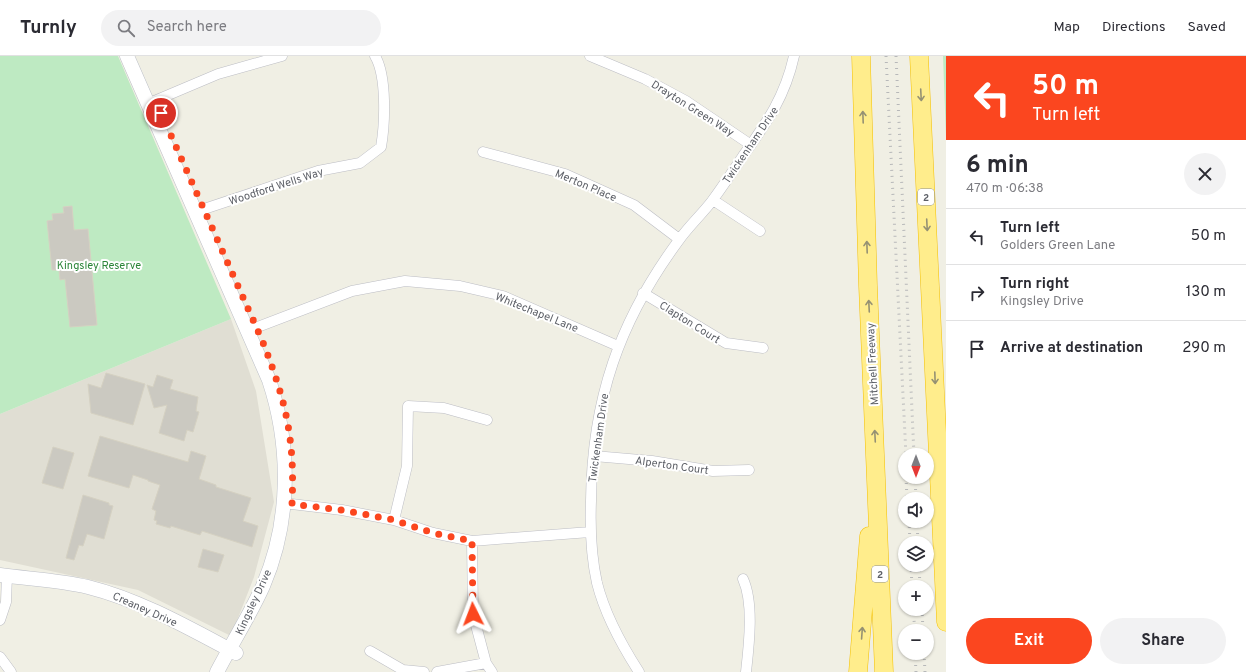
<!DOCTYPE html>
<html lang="en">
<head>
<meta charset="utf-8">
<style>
	:root { --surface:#fff; --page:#f2f2f3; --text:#2b2b33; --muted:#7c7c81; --line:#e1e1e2; --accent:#fb461f }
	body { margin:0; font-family:Overpass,sans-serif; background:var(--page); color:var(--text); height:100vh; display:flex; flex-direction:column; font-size:15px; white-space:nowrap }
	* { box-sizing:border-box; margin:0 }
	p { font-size:13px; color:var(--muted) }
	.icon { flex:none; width:22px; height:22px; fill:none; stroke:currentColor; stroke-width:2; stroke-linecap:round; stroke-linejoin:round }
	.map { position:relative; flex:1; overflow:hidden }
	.side { display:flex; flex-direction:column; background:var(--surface); width:300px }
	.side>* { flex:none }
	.guide { background:#fb461f; color:#fff; overflow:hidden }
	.needle { width:26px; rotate:180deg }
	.fabs { position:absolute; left:898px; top:392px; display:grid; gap:8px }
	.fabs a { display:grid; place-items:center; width:36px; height:36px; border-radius:50%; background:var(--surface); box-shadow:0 1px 3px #0004; font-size:20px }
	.pin { position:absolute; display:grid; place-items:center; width:34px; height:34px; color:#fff; margin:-17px; border:2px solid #fff; border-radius:50%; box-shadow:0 1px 4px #0007 }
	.me { position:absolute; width:44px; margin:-22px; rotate:357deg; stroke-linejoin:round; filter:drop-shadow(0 0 3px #0008) }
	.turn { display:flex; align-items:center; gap:14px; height:84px; padding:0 20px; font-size:18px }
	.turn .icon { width:52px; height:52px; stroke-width:2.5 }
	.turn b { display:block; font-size:28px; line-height:34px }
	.round { display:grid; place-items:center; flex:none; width:42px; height:42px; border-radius:21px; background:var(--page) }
	.headline { display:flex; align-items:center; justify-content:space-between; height:68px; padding:0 20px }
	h1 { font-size:24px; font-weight:700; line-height:30px }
	.action { display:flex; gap:8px; margin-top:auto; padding:8px 20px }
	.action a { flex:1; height:46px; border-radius:24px; background:var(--accent); color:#fff; font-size:16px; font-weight:700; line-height:46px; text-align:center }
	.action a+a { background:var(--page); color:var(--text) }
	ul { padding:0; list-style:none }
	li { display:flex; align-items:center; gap:12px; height:56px; padding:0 20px; border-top:1px solid var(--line) }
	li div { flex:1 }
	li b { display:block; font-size:15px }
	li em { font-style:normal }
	header { display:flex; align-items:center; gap:24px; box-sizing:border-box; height:56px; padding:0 20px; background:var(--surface); border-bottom:1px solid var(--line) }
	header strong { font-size:19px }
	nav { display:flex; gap:22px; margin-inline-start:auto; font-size:14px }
	.search { width:280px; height:36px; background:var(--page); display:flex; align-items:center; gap:10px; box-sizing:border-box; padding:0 14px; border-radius:22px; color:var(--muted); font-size:15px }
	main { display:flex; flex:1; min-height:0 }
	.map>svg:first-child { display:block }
</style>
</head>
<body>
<header>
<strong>Turnly</strong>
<div class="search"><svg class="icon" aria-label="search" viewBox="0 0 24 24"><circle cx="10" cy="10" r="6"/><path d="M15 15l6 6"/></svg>Search here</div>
<nav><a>Map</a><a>Directions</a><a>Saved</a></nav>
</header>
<main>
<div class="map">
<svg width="946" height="616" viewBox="0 0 946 616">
	<rect width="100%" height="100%" fill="#f0efe4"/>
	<path fill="#e0ded3" d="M231 263 256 335 274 446 254 521 231 580 138 534 0 504V358Z"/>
	<path fill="#beeac2" d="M0 0H118L231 263 0 358Z
		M943 0H946V81Z"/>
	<path fill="#cbc9c1" stroke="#d5d1c2" d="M72 150 74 174 88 173 97 269 70 271 65 223 60 224 59 214H52L47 165 53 164 52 158 64 157 63 151Z
		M106 317 145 328 133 369 91 357 88 328 101 332Z
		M157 319 173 324 170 333 198 341 196 355 199 356 193 376 187 374 184 385 159 377 167 349 154 352 147 329 153 331Z
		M100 380 188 406 191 395 206 400 199 423 216 429V431L251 442 243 465 258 470 252 491 202 475 200 479 171 470 170 472 156 468 157 465 154 464 156 455 152 453 160 429 148 425V424L133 419 129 432 88 420Z
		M53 391 74 397 63 433 42 427Z
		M83 439 109 447V449L113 450 104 483 87 478 83 490 79 489 74 504 66 502Z
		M203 493 224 499 218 516 198 511Z"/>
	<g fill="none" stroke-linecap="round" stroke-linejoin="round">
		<g stroke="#bcbdc4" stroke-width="11">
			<path id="street" d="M590 0 645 23 686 45 751 89
				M147 48 218 18 282 0
				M483 96 565 118 634 149 679 183
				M713 144 760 175
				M195 156 318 115 360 107 381 91C385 68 387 20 375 0
				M643 237 726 287 763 292
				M247 275 352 235 405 225 460 230 503 240 618 290
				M594 400 652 405 713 415 749 414
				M283 447 342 454 394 464 433 477 472 485 590 476
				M394 464 407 410 408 350 444 352 487 364
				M472 485 473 558 486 607 492 616
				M743 523C754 547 749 589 746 616
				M0 564 6 546 7 519
				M370 595 403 614 424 616
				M0 601 11 616
				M437 616 486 607
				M639 616C621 588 605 559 597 527 591 500 590 472 591 445 592 344 619 265 679 184 689 170 702 158 712 145 723 130 733 115 743 100 767 66 785 41 794 0"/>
		</g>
		<g stroke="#bcbfc7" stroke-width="15">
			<path id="secondary" d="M127 0 269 324C291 390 291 465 263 530 250 559 232 587 217 616
				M0 519C29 523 59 524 88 531 140 544 189 572 236 597"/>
		</g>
		<g stroke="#f4c000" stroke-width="19">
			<path id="highway" d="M861 0 868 230 884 616
				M919 0 946 566
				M858 616 869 480"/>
		</g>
		<use href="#street" stroke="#fff" stroke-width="10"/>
		<use href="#secondary" stroke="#fff" stroke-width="14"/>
		<use href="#highway" stroke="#ffed8c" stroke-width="18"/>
		<path stroke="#b7b8b9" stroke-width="3" stroke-dasharray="1 5" stroke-linecap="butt" d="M886 0 906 399
			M896 0 914 399
			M906 421 907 443
			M915 421 916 443
			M909 465 910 487
			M917 465 918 487
			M911 509 912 531
			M919 509 920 531
			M913 553 915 575
			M922 553 923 575
			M915 597 916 616
			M924 597 925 616"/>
	</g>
	<defs><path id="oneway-shaft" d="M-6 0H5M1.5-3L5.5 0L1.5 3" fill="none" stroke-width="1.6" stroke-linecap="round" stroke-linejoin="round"/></defs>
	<g stroke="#959173">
		<use href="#oneway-shaft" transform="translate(921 39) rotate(87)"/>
		<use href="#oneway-shaft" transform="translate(863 61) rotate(-92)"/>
		<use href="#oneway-shaft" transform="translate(927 169) rotate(87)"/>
		<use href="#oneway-shaft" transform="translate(867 191) rotate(-92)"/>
		<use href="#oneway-shaft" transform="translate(869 250) rotate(-93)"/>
		<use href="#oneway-shaft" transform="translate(935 322) rotate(88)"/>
		<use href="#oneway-shaft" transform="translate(875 380) rotate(-93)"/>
		<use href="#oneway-shaft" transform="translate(862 577) rotate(-86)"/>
	</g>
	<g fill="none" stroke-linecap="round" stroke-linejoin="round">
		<path stroke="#fb461f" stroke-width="7" stroke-dasharray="0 12.6" d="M161 57 262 284C286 345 295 383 292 448L342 454 394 464 433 477 472 485 473 558"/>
	</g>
	<g text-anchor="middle" stroke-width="4" stroke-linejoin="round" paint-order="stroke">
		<g fill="#fff" stroke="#8d8f94" stroke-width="1">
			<rect x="918" y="133" width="16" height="16" rx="3"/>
			<rect x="872" y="510" width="16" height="16" rx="3"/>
		</g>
		<g font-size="10" font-weight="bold" fill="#5c5f66">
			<text x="926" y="145">2</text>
			<text x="880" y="522">2</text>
		</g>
		<g font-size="11" fill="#5c5f66" stroke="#fff">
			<text transform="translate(693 52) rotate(32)" y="4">Drayton Green Way</text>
			<text transform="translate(750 89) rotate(-56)" y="4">Twickenham Drive</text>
			<text transform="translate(586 129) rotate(23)" y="4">Merton Place</text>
			<text transform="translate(276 130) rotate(-18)" y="4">Woodford Wells Way</text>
			<text transform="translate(537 256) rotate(22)" y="4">Whitechapel Lane</text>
			<text transform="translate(690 266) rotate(32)" y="4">Clapton Court</text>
			<text transform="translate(872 308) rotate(-93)" y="4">Mitchell Freeway</text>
			<text transform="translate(598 382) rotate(-82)" y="4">Twickenham Drive</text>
			<text transform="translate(672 409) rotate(8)" y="4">Alperton Court</text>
			<text transform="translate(253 546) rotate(-65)" y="4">Kingsley Drive</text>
			<text transform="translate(145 553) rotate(24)" y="4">Creaney Drive</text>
		</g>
		<g font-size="11" fill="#2c8539" stroke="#fff">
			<text x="99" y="213">Kingsley Reserve</text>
		</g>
	</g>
</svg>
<div class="fabs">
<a><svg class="needle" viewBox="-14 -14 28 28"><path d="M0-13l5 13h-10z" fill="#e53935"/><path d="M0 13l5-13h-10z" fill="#7c7c81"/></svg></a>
<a><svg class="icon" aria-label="sound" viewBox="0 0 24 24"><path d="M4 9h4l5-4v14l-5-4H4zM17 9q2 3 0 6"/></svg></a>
<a><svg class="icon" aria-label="layers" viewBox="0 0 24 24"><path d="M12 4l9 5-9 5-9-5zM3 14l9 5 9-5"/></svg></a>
<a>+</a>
<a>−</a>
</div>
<div class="pin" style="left:161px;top:57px;background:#d93025"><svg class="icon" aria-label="arrive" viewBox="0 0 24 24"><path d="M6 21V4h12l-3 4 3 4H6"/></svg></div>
<svg class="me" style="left:473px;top:558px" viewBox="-20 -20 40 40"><path d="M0-17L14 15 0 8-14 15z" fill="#fb461f" stroke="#fff" stroke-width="4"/></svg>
</div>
<section class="side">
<div class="guide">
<div class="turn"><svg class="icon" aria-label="left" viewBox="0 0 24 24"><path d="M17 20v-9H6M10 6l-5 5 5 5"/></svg><div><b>50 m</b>Turn left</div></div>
</div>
<div class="headline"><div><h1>6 min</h1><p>470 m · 06:38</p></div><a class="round"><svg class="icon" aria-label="close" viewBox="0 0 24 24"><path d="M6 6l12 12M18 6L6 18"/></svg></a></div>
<ul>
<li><svg class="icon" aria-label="left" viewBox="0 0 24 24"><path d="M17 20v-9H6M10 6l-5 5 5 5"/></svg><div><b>Turn left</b><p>Golders Green Lane</p></div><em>50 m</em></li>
<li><svg class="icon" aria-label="right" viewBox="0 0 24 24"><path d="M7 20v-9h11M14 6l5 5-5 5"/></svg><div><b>Turn right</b><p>Kingsley Drive</p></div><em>130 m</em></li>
<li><svg class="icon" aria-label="arrive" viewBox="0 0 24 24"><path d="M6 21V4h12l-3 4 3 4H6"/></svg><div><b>Arrive at destination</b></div><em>290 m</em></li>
</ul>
<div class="action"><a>Exit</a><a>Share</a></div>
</section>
</main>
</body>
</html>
